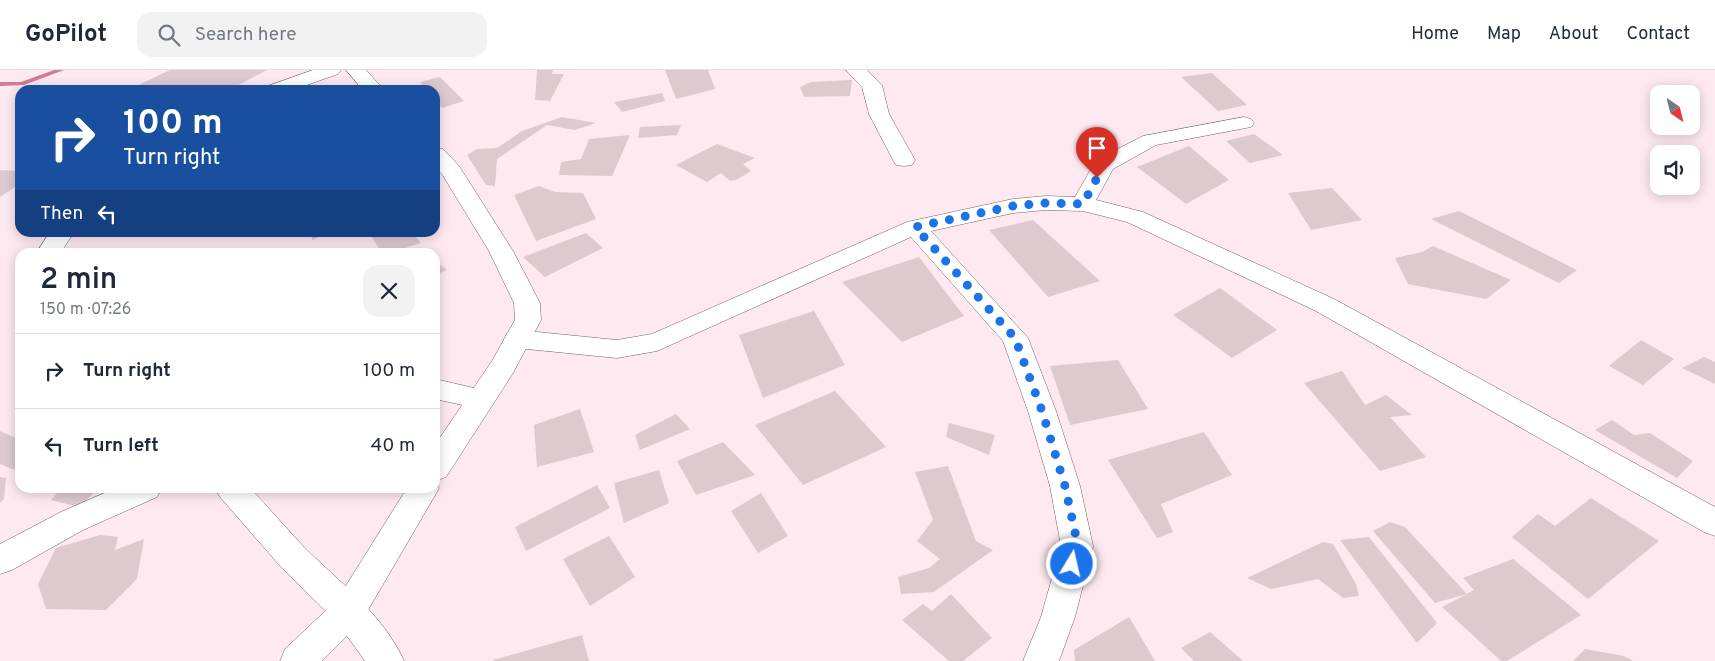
<!DOCTYPE html>
<html lang="en">
<head>
<meta charset="utf-8">
<style>
	:root { --surface:#fff; --page:#f2f2f3; --text:#1f2937; --muted:#747a83; --line:#e0e1e3 }
	body { margin:0; font-family:Overpass,sans-serif; background:var(--page); color:var(--text); height:100vh; display:flex; flex-direction:column; font-size:19px; white-space:nowrap }
	* { box-sizing:border-box; margin:0 }
	p { font-size:16px; color:var(--muted) }
	.icon { flex:none; width:28px; height:28px; fill:none; stroke:currentColor; stroke-width:2; stroke-linecap:round; stroke-linejoin:round }
	.map { position:relative; flex:1; overflow:hidden }
	.side { position:absolute; left:15px; top:178px; width:425px; height:245px; display:flex; flex-direction:column; background:var(--surface); border-radius:15px; box-shadow:0 2px 12px #0003 }
	.side>* { flex:none }
	.hud { position:absolute; left:15px; top:15px; width:425px; height:152px; border-radius:15px; box-shadow:0 2px 12px #0003; background:#1a4fa0; color:#fff; overflow:hidden }
	.needle { width:32px; rotate:145deg }
	.controls { position:absolute; left:1650px; top:15px; display:grid; gap:10px }
	.controls a { display:grid; place-items:center; width:50px; height:50px; border-radius:10px; background:var(--surface); box-shadow:0 2px 12px #0003; font-size:25px }
	.pin { position:absolute; display:grid; place-items:center; width:42px; height:42px; color:#fff; margin:-51px -21px; border-radius:50% 50% 50% 0; rotate:-45deg; box-shadow:0 0 5px #0007 }
	.pin .icon { rotate:45deg }
	.me { position:absolute; width:55px; margin:-28px; rotate:9deg; stroke-linejoin:round; filter:drop-shadow(0 0 4px #0008) }
	.turn { display:flex; align-items:center; gap:18px; height:105px; padding:0 25px; font-size:22px }
	.turn .icon { width:65px; height:65px; stroke-width:2.5 }
	.turn b { display:block; font-size:35px; line-height:42px }
	.then { display:flex; align-items:center; height:48px; padding:0 25px; background:#0003; gap:10px; font-size:19px }
	.round { display:grid; place-items:center; flex:none; width:52px; height:52px; border-radius:15px; background:var(--page) }
	.headline { display:flex; align-items:center; justify-content:space-between; height:85px; padding:0 25px }
	h1 { font-size:30px; font-weight:600; line-height:38px }
	ul { padding:0; list-style:none }
	li { display:flex; align-items:center; gap:15px; height:75px; padding:0 25px; border-top:1px solid var(--line) }
	li div { flex:1 }
	li b { display:block; font-size:19px }
	li em { font-style:normal }
	header { display:flex; align-items:center; gap:30px; box-sizing:border-box; height:70px; padding:0 25px; background:var(--surface); border-bottom:1px solid var(--line) }
	header strong { font-size:24px }
	nav { display:flex; gap:28px; margin-inline-start:auto; font-size:18px }
	.search { width:350px; height:45px; background:var(--page); display:flex; align-items:center; gap:12px; box-sizing:border-box; padding:0 18px; border-radius:15px; color:var(--muted); font-size:19px }
	.map>svg:first-child { display:block }
</style>
</head>
<body>
<header>
<strong>GoPilot</strong>
<div class="search"><svg class="icon" aria-label="search" viewBox="0 0 24 24"><circle cx="10" cy="10" r="6"/><path d="M15 15l6 6"/></svg>Search here</div>
<nav><a>Home</a><a>Map</a><a>About</a><a>Contact</a></nav>
</header>
<div class="map">
<svg width="1715" height="591" viewBox="0 0 1715 591">
	<rect width="100%" height="100%" fill="#fde9ef"/>
	<g fill="none" stroke-linecap="round" stroke-linejoin="round">
		<path fill="#d27c9a" fill-rule="evenodd" d="M54 0H64L24 15 0 16V12H21Z"/>
	</g>
	<path fill="#ddcacf" d="M170 0H267L229 20H128Z
		M537 0H553L552 4H564L550 31 535 30Z
		M665 0H708L715 19 676 29Z
		M1212 3 1247 35 1218 41 1181 7Z
		M440 7 464 31 442 38 435 30V20H427L420 12Z
		M852 10 850 26 804 27 800 17 811 12Z
		M662 23 665 31 622 42 614 32Z
		M562 47 596 53 575 60 547 55 497 89 495 116 486 115 467 85 477 79 497 78 522 61Z
		M681 55 677 65 638 68 640 57Z
		M1254 64 1283 85 1250 93 1226 71Z
		M630 65 612 106 559 105 561 92 581 89 589 69Z
		M717 74 755 88 743 94 751 101 736 110 730 111 721 103 707 112 676 95Z
		M1189 76 1229 110 1186 134 1137 97Z
		M0 100 20 101V114L0 127Z
		M539 116 555 122 583 123 596 149 536 171 514 125Z
		M1332 118 1362 150 1311 160 1288 123Z
		M1459 141 1577 200 1559 213 1431 149Z
		M1033 150 1100 211 1048 227 989 160Z
		M311 162H330V163L312 170Z
		M374 162H412L421 173 392 182H381L370 164Z
		M586 163 603 178 545 207 523 187Z
		M1433 176 1511 210 1486 229 1408 214 1395 188 1422 182Z
		M919 187 964 246 902 272 842 212Z
		M435 191 447 200 435 205Z
		M1220 218 1277 260 1232 288 1173 245Z
		M814 241 845 295 763 328 739 265Z
		M1641 270 1674 289 1643 315 1609 296Z
		M1704 287 1715 292V314L1682 298Z
		M1118 290 1148 339 1070 355 1050 296Z
		M1342 301 1365 335 1386 325 1412 345 1390 347 1426 387 1380 401 1304 313Z
		M835 321 886 377 803 415 755 355Z
		M580 339 594 382 537 397 534 355Z
		M676 344 690 359 640 380 635 365Z
		M1612 350 1634 365 1650 363 1693 391 1677 408 1595 360Z
		M949 353 995 365 989 385 946 367Z
		M0 361 20 370V402L0 394Z
		M1204 362 1232 405 1161 434 1173 462 1157 468 1108 390Z
		M723 372 755 405 696 425 677 391Z
		M948 396 976 471 993 480 934 522 901 524 898 507 929 498 940 489 917 471 933 450 915 402Z
		M659 400 669 433 624 453 614 413Z
		M0 407 6 408 4 429 0 433Z
		M597 415 610 438 526 481 515 457Z
		M56 418H99L79 437 51 430 61 419Z
		M761 423 788 466 758 483 731 441Z
		M1591 428 1659 471 1588 529 1512 467 1538 444 1555 456Z
		M1390 452 1405 457 1467 524 1474 520 1463 508 1513 489 1581 545 1507 591H1501L1442 537 1467 524 1435 533 1373 461Z
		M100 465 118 467 115 480 144 469 137 509 106 540 46 539 38 514 56 478Z
		M609 466 635 507 590 536 563 489Z
		M1369 467 1437 553 1417 573 1340 470Z
		M1323 472 1333 474 1356 514 1359 526 1343 528 1318 509 1271 519 1247 508Z
		M951 524 992 568 963 591H949L902 550 923 534 932 541Z
		M1129 547 1155 591H1075L1074 580Z
		M1210 562 1243 591H1194L1181 578Z
		M582 565 589 591H493V590Z
		M1585 579 1624 586 1633 591H1573Z"/>
	<g fill="none" stroke-linecap="round" stroke-linejoin="round">
		<g stroke="#716166" stroke-width="1">
			<path id="street" d="M313 0H341L338 4 293 20H265L268 16Z
				M846 0H867L882 15 889 44 915 90 912 95 904 96 896 95 893 90 869 44 862 17Z
				M1244 47 1251 49 1254 53 1251 57 1156 75 1113 99 1096 130 1143 142 1334 229 1715 437V466L1704 462 1316 241 1127 152 1083 141 1046 140 1013 143 931 161 1028 268 1056 341 1080 416 1093 476 1075 547 1059 591H1023L1041 547 1061 476 1050 416 1028 341 1003 271 911 167 657 281 617 288 517 278 508 276 504 269 508 262 517 260 617 270 652 264 907 152 1013 129 1046 126 1075 127 1096 90 1143 66Z
				M50 162H74L61 182H37Z
				M435 309 491 322 495 329 491 336 481 339 435 329Z
				M116 418H162L157 427 83 460 12 500 0 504V474L61 442Z
				M215 418H250C268 437 285 457 304 477 339 512 383 544 404 591H365L337 552 281 497 220 427Z"/>
		</g>
		<g stroke="#716166" stroke-width="1">
			<path id="secondary" d="M346 0H366L384 20H363Z
				M435 78 443 79 459 96 513 181 540 233 541 250 513 303 446 407 435 411V375L492 291 515 250 514 233 489 181 442 104 435 97Z
				M435 411 439 418 434 427 361 552 322 591H280L285 579 337 530 407 418H435Z"/>
		</g>
		<use href="#street" fill="#fff" fill-rule="evenodd"/>
		<use href="#secondary" fill="#fff" fill-rule="evenodd"/>
	</g>
	<g fill="none" stroke-linecap="round" stroke-linejoin="round">
		<path stroke="#1a73e8" stroke-width="9" stroke-dasharray="0 16.2" d="M1072 494 1078 476 1065 416 1042 341 1015 268 915 157 1013 136 1046 133 1083 134 1097 108"/>
	</g>
</svg>
<div class="controls">
<a><svg class="needle" viewBox="-14 -14 28 28"><path d="M0-13l5 13h-10z" fill="#e53935"/><path d="M0 13l5-13h-10z" fill="#747a83"/></svg></a>
<a><svg class="icon" aria-label="sound" viewBox="0 0 24 24"><path d="M4 9h4l5-4v14l-5-4H4zM17 9q2 3 0 6"/></svg></a>
</div>
<div class="pin" style="left:1097px;top:108px;background:#d93025"><svg class="icon" aria-label="arrive" viewBox="0 0 24 24"><path d="M6 21V4h12l-3 4 3 4H6"/></svg></div>
<svg class="me" style="left:1072px;top:494px" viewBox="-20 -20 40 40"><circle r="17" fill="#1a73e8" stroke="#fff" stroke-width="3"/><path d="M0-11L8 9 0 5-8 9z" fill="#fff"/></svg>
<div class="hud">
<div class="turn"><svg class="icon" aria-label="right" viewBox="0 0 24 24"><path d="M7 20v-9h11M14 6l5 5-5 5"/></svg><div><b>100 m</b>Turn right</div></div>
<div class="then">Then<svg class="icon" aria-label="left" viewBox="0 0 24 24"><path d="M17 20v-9H6M10 6l-5 5 5 5"/></svg></div>
</div>
<section class="side">
<div class="headline"><div><h1>2 min</h1><p>150 m · 07:26</p></div><a class="round"><svg class="icon" aria-label="close" viewBox="0 0 24 24"><path d="M6 6l12 12M18 6L6 18"/></svg></a></div>
<ul>
<li><svg class="icon" aria-label="right" viewBox="0 0 24 24"><path d="M7 20v-9h11M14 6l5 5-5 5"/></svg><div><b>Turn right</b></div><em>100 m</em></li>
<li><svg class="icon" aria-label="left" viewBox="0 0 24 24"><path d="M17 20v-9H6M10 6l-5 5 5 5"/></svg><div><b>Turn left</b></div><em>40 m</em></li>
</ul>
</section>
</div>
</body>
</html>
